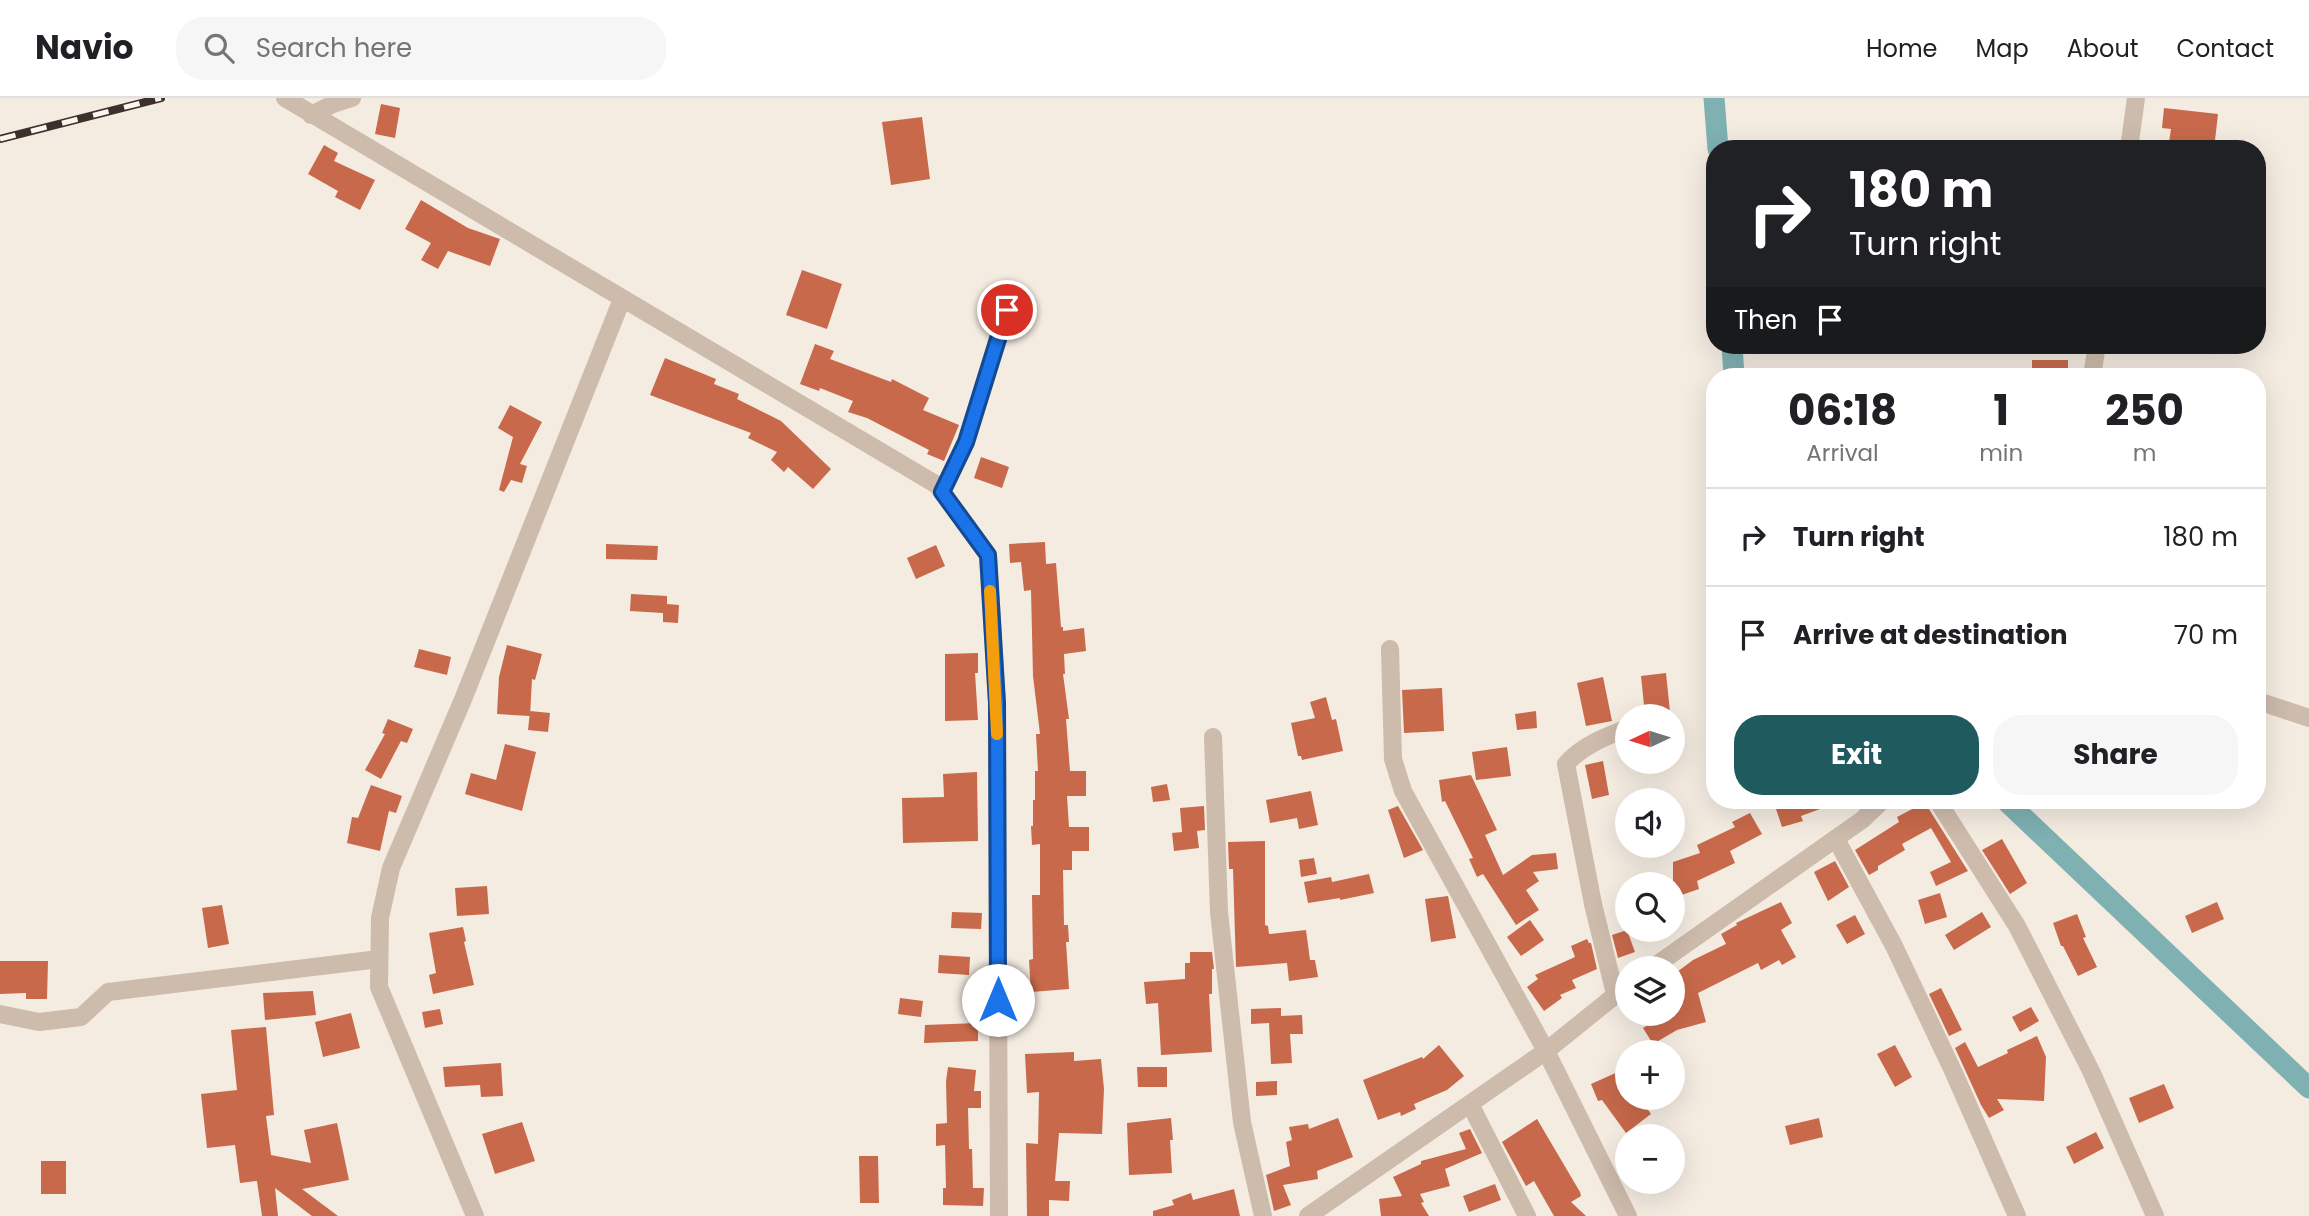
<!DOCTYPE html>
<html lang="en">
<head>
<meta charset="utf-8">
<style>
	:root { --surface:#fff; --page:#f6f6f6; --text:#202124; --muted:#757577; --line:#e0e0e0; --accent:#1f5a5e }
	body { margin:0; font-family:Poppins,sans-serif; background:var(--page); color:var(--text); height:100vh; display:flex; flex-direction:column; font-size:26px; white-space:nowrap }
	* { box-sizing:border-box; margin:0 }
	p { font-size:23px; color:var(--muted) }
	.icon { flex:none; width:38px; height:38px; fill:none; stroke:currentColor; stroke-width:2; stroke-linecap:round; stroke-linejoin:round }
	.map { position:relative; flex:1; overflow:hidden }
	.side { position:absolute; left:1706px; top:270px; width:560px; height:441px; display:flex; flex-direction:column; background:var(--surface); border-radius:28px; box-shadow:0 7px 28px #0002 }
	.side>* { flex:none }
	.banner { position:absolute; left:1706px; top:42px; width:560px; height:214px; border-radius:28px; box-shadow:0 7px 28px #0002; background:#202124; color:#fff; overflow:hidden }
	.needle { width:46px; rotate:266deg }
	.controls { position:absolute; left:1615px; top:606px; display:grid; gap:14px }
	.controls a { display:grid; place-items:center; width:70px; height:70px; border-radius:50%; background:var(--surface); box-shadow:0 7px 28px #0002; font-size:35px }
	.pin { position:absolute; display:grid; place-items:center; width:60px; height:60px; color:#fff; margin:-30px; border:4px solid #fff; border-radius:50%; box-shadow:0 2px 7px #0007 }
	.me { position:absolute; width:77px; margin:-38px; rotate:0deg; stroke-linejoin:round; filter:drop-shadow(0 0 5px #0008) }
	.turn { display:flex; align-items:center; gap:24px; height:147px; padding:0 28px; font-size:32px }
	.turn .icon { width:91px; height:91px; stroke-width:2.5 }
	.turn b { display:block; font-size:49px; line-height:60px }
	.then { display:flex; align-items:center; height:66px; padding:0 28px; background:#0003; gap:14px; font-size:26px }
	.eta { display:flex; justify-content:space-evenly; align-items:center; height:119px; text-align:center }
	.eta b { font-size:42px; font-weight:700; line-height:49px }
	.cta { display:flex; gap:14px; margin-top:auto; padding:14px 28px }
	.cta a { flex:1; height:80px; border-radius:28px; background:var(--accent); color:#fff; font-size:28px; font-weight:700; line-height:80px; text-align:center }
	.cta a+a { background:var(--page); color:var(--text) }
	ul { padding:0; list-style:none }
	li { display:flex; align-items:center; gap:21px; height:98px; padding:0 28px; border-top:2px solid var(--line) }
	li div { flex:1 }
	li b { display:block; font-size:26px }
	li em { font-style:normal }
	header { display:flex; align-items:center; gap:42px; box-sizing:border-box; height:98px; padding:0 35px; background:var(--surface); border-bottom:2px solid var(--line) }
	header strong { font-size:33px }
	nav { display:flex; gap:38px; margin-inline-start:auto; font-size:24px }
	.search { width:490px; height:63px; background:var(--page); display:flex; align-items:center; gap:18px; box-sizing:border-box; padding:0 24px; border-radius:28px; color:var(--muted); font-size:26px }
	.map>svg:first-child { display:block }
</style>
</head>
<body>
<header>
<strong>Navio</strong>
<div class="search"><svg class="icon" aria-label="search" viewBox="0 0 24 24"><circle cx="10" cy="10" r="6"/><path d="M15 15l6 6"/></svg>Search here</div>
<nav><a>Home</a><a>Map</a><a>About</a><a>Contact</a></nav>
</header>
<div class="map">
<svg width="2309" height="1118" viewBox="0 0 2309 1118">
	<rect width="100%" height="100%" fill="#f4ebe1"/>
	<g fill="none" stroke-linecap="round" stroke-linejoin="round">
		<path stroke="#7fb0b2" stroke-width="21" d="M1714 0 1718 51
			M1732 247 1734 278
			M2005 702 2309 990"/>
	</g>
	<path fill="#c8694b" d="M381 6 400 10 395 40 375 36Z
		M2164 10 2218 16 2214 51H2168L2171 31 2162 30Z
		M922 19 930 81 891 87 882 24Z
		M324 47 338 55 334 63 375 82 360 112 335 99 338 93 308 76Z
		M421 102 468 130 500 141 490 168 448 153 438 171 421 162 431 145 405 131Z
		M802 172 842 186 827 231 786 217Z
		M815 246 834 253 830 261 891 284 892 281 929 300 923 312 959 327 944 363 927 356 929 352 867 320 848 314 853 303 820 290 819 293 800 286Z
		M665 260 716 281 714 286 739 296 737 301 781 323 831 371 813 391 788 369 784 374 771 362 777 354 748 340 751 335 650 297Z
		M2032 262H2068V277L2032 278Z
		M510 307 542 324 520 366 527 368 522 385 511 382 504 394 499 392 513 339 498 330Z
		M981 359 1009 369 1002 390 974 380Z
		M1045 444 1046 466 1056 465 1061 529H1063V533L1084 530 1086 553 1064 556 1065 576H1063L1069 621H1066L1070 673H1086V698H1067L1069 729H1089V753H1072V772H1063L1064 827H1068L1069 844H1066L1069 891 1031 894 1029 862 1033 861 1032 797H1040V746L1032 747 1031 728H1033V702H1035V673H1038L1036 636H1040L1033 578 1031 492 1024 493 1021 464 1010 465 1009 446Z
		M606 446 658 448 657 462 606 461Z
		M936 447 945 468 916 481 907 460Z
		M631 496 667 498V506L679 507 678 525 663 524V515L630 513Z
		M507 547 542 556 535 582 532 581 530 618 497 616 499 579Z
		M419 551 451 559 447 577 414 569Z
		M978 555V575H975L978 622 945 623V556Z
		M1666 575 1670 614 1645 617 1641 578Z
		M1603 579 1612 623 1586 628 1577 585Z
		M1442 590 1444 633 1404 635 1402 592Z
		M1326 599 1332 622 1336 621 1343 653 1302 662 1301 658H1298L1291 625 1315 620 1310 604Z
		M530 613 550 615 548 634 528 632Z
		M1536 613 1537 630 1517 632 1515 616Z
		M388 621 413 631 407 645 401 643 381 681 365 672 385 636 382 635Z
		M505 646 536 654 522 713 465 696 471 675 496 682Z
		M1507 649 1511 678 1476 682 1472 654Z
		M1603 663 1609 697 1592 701 1585 667Z
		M977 674 978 743 903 745 902 700 944 699 943 676Z
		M1471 677 1497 732 1485 737 1503 777 1532 757 1556 755 1558 771 1533 774 1539 783 1526 792 1539 812 1516 827 1483 776 1477 779 1469 761 1473 760 1445 703 1442 704 1439 682Z
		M1167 686 1170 702 1153 704 1151 689Z
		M371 687 402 698 396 715 389 713 380 753 347 745 352 719 358 720Z
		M1311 693 1318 727 1299 731 1297 720 1270 725 1266 702Z
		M1773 702H1839V704L1801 718 1803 723 1782 729Z
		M1914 702H1926L1927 708 1968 773 1936 788 1930 774 1951 764 1931 730 1902 746 1905 752 1878 768V772L1869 777 1855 752 1899 724 1897 719 1918 708Z
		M1204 708 1205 732 1197 733 1199 750 1174 753 1172 735 1182 734 1180 710Z
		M1398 708 1423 752 1404 760 1388 712Z
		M1750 715 1762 736 1730 753 1735 765 1697 783 1699 791 1673 800V764L1700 755 1697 747 1735 729 1732 724Z
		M2002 741 2027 785 2010 796 1982 752Z
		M1265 743V827L1268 828 1269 836 1306 832 1310 862H1315L1318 879 1289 883 1287 865 1236 869 1233 771H1229L1228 744Z
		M1314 760 1317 776 1301 779 1299 762Z
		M1835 763 1849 789 1828 803 1814 774Z
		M1369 776 1374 795 1340 802V800L1308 805 1304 784 1331 779 1332 784Z
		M487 788 489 816 457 818 455 790Z
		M1940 795 1947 819 1925 826 1918 802Z
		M1448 798 1456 840 1431 844 1425 801Z
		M1781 804 1792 825 1781 832 1796 859 1782 867 1779 862 1761 872 1758 865 1698 895 1706 924 1677 932 1653 946 1643 930 1650 926 1643 915H1673V877L1693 862 1726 846 1721 836 1737 827 1736 825Z
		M2217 804 2224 821 2192 835 2185 818Z
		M222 807 229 846 208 850 202 810Z
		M952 814 982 815 981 831 951 830Z
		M1982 814 1991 829 1954 852 1945 837Z
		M2077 816 2086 839 2083 840 2097 869 2078 878 2063 848H2061L2053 825Z
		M1855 817 1865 836 1847 846 1836 827Z
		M1530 822 1544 842 1521 858 1507 839Z
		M463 829 466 843 464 844 474 887 433 896 429 877 436 875 429 835Z
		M1627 832 1635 854 1618 860 1612 837Z
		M1587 841 1589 845H1591L1597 871 1572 882 1576 890 1560 897 1562 900 1544 913 1527 889 1538 881 1535 877 1575 859 1571 848Z
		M1190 854H1212L1214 871H1212V896H1209L1212 954 1161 957 1158 905 1146 906 1144 884 1185 881V865H1190Z
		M939 857 970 859 969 877 938 875Z
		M0 863H48L47 901H26V895L0 896Z
		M1941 890 1962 932 1949 938 1929 896Z
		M313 893 316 917 265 922 263 895Z
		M900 900 923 903 921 919 898 916Z
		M2031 909 2039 923 2020 934 2012 919Z
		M1281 910V918L1302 917 1303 936H1290L1292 965 1271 966 1269 925 1251 926V911Z
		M440 911 443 926 425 930 422 914Z
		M351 915 360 950 323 959 315 924Z
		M978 925V943L924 945 925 927Z
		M266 929 274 1017 266 1018 271 1057 311 1065 304 1032 337 1025 349 1082 302 1091 338 1118H312L275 1090 278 1118H262L257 1083 240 1085 235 1047 207 1050 201 996 237 992 231 932Z
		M2037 938 2046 959 2044 1003 1997 1001 2004 1012 1989 1020 1981 1007 1955 950 1965 944 1978 969 2008 955 2007 952Z
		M1439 947 1464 978 1447 992 1414 1006 1416 1011 1401 1018 1400 1014 1378 1022 1363 982 1422 959 1423 961Z
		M1895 947 1912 979 1895 989 1877 956Z
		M1074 954V963L1101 961 1104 991 1102 1036 1059 1035 1055 1083H1070L1069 1103 1049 1102V1118H1027L1026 1045 1038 1046 1039 994 1027 995 1025 956Z
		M501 965 503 998 481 999 480 987 445 989 443 969Z
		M948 969 976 972 974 993H981V1010H968L969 1051H972L973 1090H984L983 1108 943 1107V1090H946L945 1047 936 1048V1026L947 1025 946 983Z
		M1137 969H1167V989H1138Z
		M1620 973 1628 989V999H1639L1651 1016 1626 1035 1602 1002 1598 1003 1591 986Z
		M1277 983V997L1256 998V984Z
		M2164 986 2174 1010 2139 1025 2129 1000Z
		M1171 1020 1173 1042H1170L1172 1075 1129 1077 1127 1025Z
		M1338 1020 1353 1059 1317 1073 1318 1081 1283 1087 1291 1107 1274 1113 1266 1077 1290 1068 1286 1044 1292 1042 1289 1029 1308 1026 1309 1031Z
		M1819 1020 1823 1039 1790 1047 1785 1028Z
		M1537 1021 1580 1094 1581 1098 1571 1104 1586 1118H1554L1534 1083 1526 1088 1502 1044Z
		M522 1024 535 1063 495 1076 482 1036Z
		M1470 1031 1482 1055 1445 1071 1450 1088 1420 1096 1424 1104 1421 1105 1429 1118H1381L1379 1101 1402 1098 1393 1079 1421 1066V1063L1466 1051 1459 1035Z
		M2096 1034 2104 1050 2074 1066 2066 1049Z
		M859 1058H878L879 1105H860Z
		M41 1063H66V1096H41Z
		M1495 1086 1501 1102 1469 1114 1463 1098Z
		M1234 1091 1240 1118H1153V1113L1174 1107 1172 1102 1191 1095 1193 1102Z"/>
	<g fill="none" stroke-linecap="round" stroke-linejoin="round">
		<path stroke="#cdbbac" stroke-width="18" d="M285 0 937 387 988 457 997 605 999 1118
			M311 17 333 6 352 0
			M2129 51 2136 0
			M2092 278 2097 247
			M942 394 966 344 1007 212
			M1390 551 1393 661 1403 693 1546 953 1628 1118
			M2258 603 2309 620
			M1213 639 1219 814 1242 1024 1263 1118
			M1937 702 2017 828 2091 973 2155 1118
			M1836 741 1894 848 1954 975 2017 1118
			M1652 870 1862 722 1883 702
			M1615 896 1593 806 1566 666C1583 647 1605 639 1628 630
			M0 916 39 924 81 919 108 894 379 861
			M1470 1006 1527 1118
			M475 1118 379 889 380 820 391 770 464 599 622 201
			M1308 1118 1546 953 1628 887"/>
		<g stroke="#3b302b" stroke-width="8">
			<path id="rail" d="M0 41 161 0"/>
		</g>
		<use href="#rail" stroke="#fbf5ee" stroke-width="5" stroke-dasharray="16" stroke-linecap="butt"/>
	</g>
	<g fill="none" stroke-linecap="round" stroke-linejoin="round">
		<g stroke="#114b97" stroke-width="18">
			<path id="route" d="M998 902 997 605 988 457 942 394 966 344 1007 212"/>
		</g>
		<use href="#route" stroke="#1a73e8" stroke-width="12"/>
		<path stroke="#f59e0b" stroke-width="12" d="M990 493 997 636"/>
	</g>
</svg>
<div class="controls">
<a><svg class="needle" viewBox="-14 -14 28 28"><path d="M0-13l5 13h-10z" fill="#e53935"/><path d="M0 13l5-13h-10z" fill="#757577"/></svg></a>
<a><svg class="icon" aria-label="sound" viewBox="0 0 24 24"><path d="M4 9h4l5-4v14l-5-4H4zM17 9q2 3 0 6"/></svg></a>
<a><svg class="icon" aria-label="search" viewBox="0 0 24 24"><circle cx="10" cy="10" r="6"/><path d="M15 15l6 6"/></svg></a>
<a><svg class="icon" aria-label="layers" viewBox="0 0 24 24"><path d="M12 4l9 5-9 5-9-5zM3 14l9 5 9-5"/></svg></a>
<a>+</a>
<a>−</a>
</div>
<div class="pin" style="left:1007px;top:212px;background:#d93025"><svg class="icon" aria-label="arrive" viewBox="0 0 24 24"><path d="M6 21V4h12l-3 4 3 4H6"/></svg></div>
<svg class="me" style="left:998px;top:902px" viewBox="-20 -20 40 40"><circle r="19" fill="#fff"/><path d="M0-13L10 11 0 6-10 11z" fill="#1a73e8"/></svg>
<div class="banner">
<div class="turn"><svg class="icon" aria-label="right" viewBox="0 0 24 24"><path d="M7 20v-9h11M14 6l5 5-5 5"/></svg><div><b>180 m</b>Turn right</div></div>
<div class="then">Then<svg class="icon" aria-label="arrive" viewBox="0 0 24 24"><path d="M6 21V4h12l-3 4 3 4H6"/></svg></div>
</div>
<section class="side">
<div class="eta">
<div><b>06:18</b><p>Arrival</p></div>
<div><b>1</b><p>min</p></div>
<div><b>250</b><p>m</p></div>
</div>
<ul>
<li><svg class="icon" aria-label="right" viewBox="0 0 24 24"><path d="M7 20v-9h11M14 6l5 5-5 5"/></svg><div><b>Turn right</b></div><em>180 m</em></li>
<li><svg class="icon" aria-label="arrive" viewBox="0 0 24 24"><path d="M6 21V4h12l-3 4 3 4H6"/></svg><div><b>Arrive at destination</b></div><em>70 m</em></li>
</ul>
<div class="cta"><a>Exit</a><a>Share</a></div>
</section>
</div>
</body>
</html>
